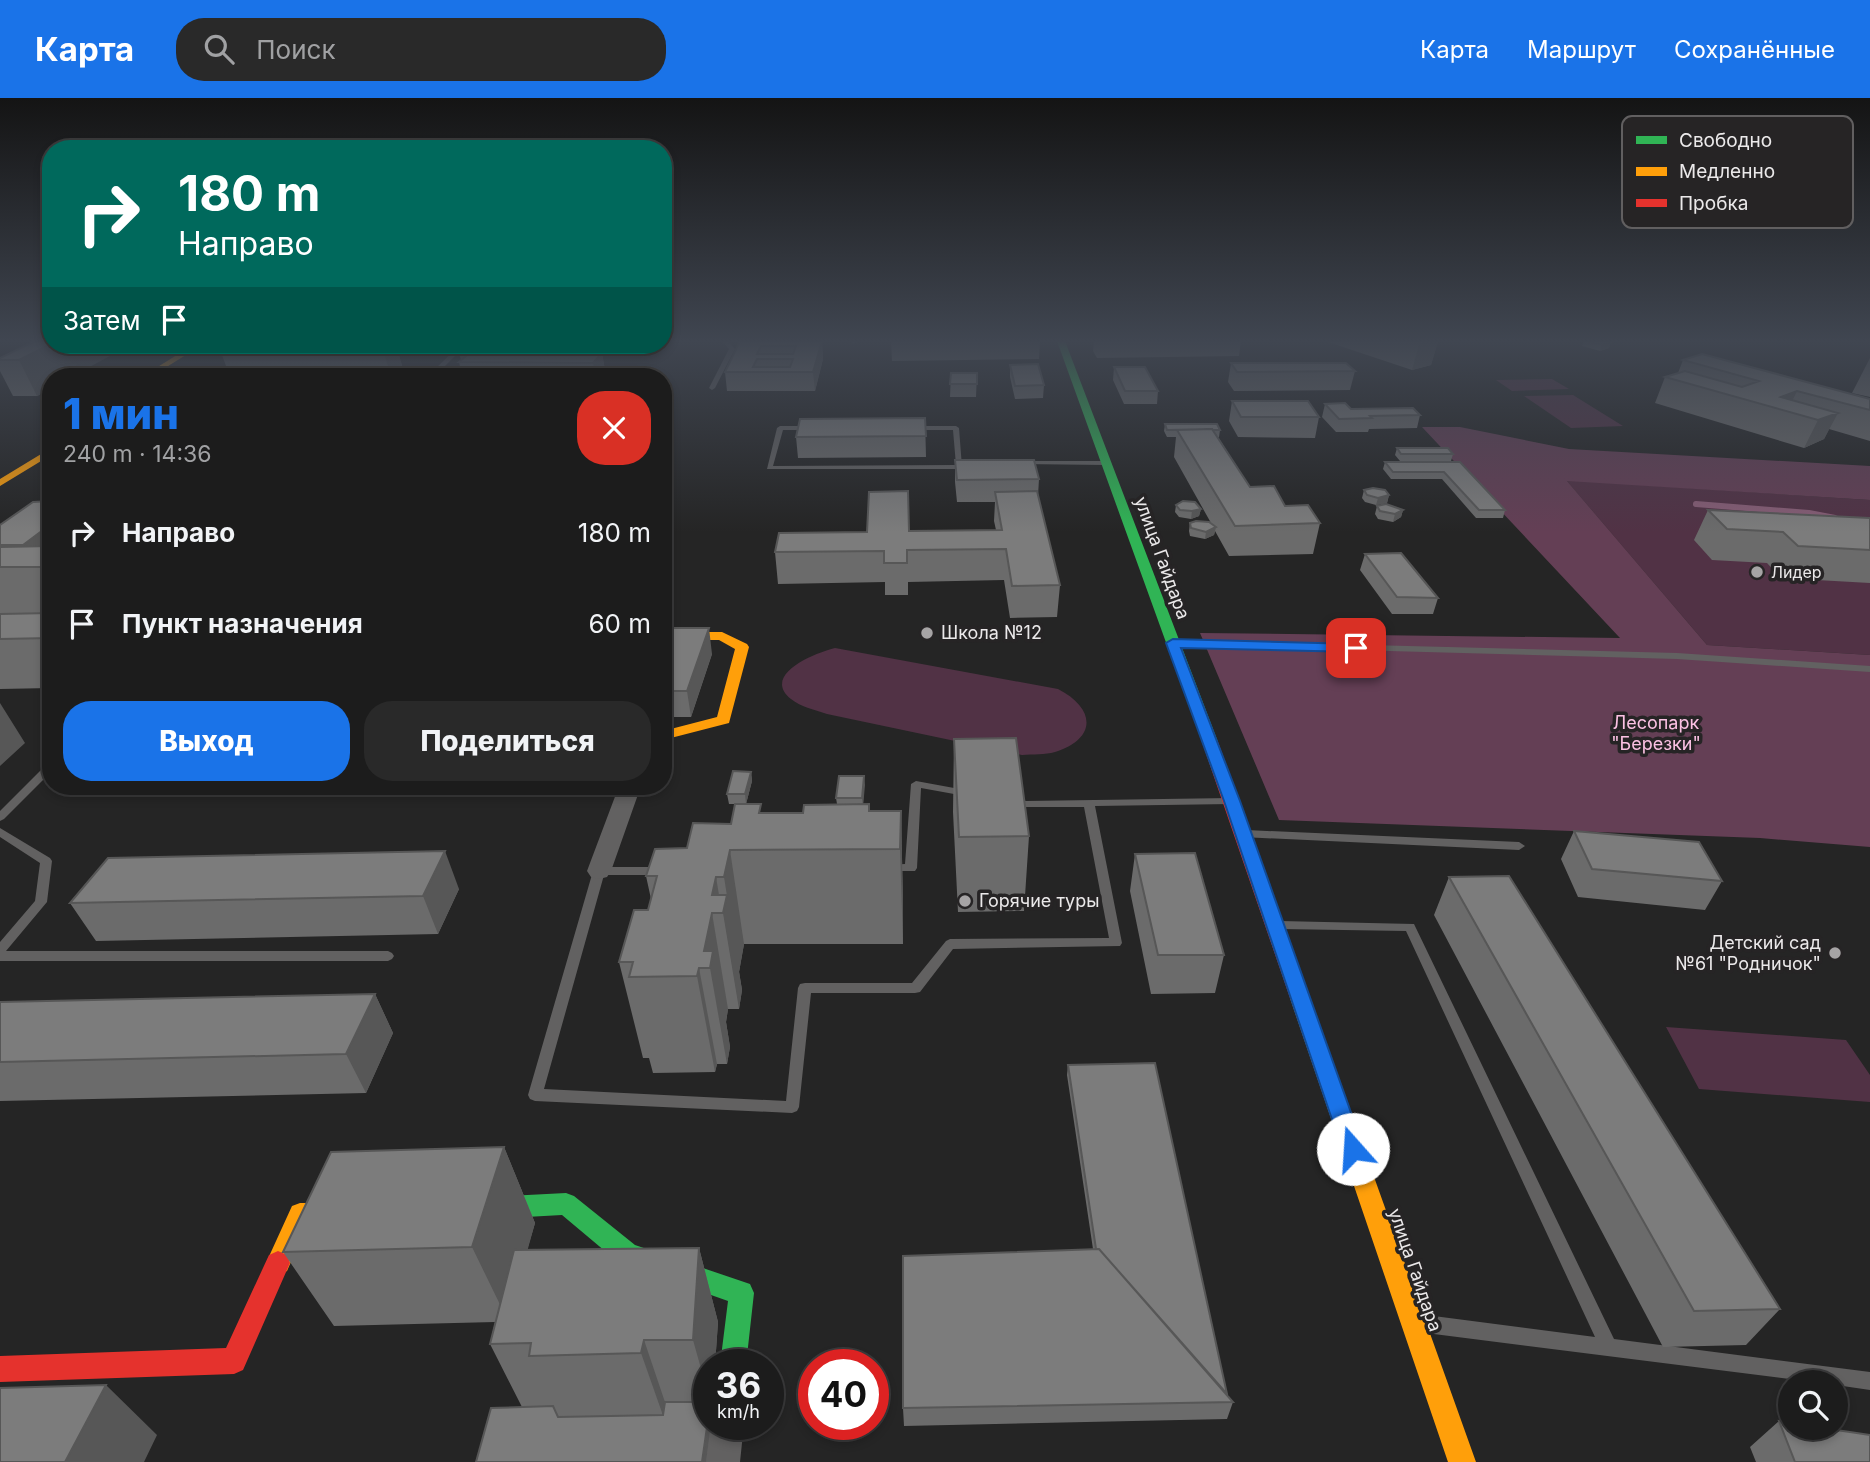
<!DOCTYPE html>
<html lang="ru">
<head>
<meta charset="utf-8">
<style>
	:root { --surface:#1c1c1c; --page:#292929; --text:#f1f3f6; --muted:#a0a1a3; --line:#3a3a3b; --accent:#1a73e8 }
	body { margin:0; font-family:Inter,sans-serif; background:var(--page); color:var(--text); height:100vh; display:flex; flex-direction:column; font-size:26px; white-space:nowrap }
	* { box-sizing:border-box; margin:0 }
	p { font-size:23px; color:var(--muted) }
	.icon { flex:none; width:38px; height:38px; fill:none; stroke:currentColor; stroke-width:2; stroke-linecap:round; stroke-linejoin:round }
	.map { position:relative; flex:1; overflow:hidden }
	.side { position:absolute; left:42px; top:270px; width:630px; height:427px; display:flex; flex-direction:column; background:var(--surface); border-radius:28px; box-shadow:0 4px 10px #0003,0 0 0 2px var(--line) }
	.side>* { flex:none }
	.hud { position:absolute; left:42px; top:42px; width:630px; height:214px; border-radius:28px; box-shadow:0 4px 10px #0003,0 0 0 2px var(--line); background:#00695c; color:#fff; overflow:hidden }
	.tools { position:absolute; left:1778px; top:1272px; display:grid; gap:14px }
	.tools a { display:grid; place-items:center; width:70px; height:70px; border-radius:50%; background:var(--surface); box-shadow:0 4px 10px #0003,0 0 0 2px var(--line); font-size:35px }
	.speed { position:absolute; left:693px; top:1251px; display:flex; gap:14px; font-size:35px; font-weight:700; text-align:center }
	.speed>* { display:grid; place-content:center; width:91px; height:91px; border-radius:50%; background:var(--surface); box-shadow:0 4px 10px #0003,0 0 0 2px var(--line); line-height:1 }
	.speed small { font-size:18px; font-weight:400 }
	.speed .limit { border:10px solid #d22; background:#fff; color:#111 }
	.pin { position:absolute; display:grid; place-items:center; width:60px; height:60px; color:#fff; margin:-30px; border-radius:14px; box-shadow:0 4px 10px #0006 }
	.me { position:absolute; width:77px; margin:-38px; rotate:341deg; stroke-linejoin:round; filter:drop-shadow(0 0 5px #0008) }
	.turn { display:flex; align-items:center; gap:24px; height:147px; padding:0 21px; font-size:32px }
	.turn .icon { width:91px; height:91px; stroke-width:2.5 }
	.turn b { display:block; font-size:49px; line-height:60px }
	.then { display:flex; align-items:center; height:66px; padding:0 21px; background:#0003; gap:14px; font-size:26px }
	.round { display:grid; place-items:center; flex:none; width:74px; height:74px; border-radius:28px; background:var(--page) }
	.headline { display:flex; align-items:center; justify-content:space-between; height:119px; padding:0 21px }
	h1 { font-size:42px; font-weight:800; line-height:52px; color:var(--accent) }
	.button { display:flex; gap:14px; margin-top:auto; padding:14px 21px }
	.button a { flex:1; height:80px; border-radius:28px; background:var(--accent); color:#fff; font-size:28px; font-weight:800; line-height:80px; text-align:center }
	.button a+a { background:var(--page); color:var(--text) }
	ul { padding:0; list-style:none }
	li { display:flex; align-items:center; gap:21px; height:91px; padding:0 21px }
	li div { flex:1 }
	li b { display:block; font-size:26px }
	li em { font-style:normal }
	header { display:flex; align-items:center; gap:42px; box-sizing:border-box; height:98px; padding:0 35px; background:var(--accent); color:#fff }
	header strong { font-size:33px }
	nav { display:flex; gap:38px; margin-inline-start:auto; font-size:24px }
	.search { width:490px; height:63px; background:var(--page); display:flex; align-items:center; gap:18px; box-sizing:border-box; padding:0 24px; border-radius:28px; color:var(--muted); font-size:26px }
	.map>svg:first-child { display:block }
</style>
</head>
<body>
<header>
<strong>Карта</strong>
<div class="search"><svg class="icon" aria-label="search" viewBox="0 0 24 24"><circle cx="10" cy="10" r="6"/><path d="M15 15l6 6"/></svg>Поиск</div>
<nav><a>Карта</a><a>Маршрут</a><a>Сохранённые</a></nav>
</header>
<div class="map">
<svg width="1870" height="1364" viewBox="0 0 1870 1364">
	<rect width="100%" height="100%" fill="#252525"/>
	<path fill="#513245" d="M1552 281 1569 291 1512 293 1496 282Z
		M1573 297 1623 328 1571 330 1524 298Z
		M1566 382 1870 402V557L1707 547Z
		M835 550 1058 591C1095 610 1098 640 1055 654 1045 657 1033 656 1022 657L827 616C815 612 801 609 791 601 760 576 818 554 835 550Z
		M1666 929 1846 942 1870 977V1004L1699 991Z"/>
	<path fill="#643f55" d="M1422 329H1460L1569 351 1870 368V402L1567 383 1707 547 1870 557V749L1760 740 1279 722 1200 535 1620 540Z"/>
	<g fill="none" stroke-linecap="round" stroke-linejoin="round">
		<path stroke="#865d75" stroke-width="6" d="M1696 406 1809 415 1835 420"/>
		<path fill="#626161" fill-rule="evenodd" d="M722 243H728L735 251 715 290 712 292 709 290 729 251Z
			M850 243H860L852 246Z
			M460 247H466L435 278H429L431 276 390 277 387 275 390 273 434 272Z
			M244 274 247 276 246 277H169L172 275Z
			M780 328H956L959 330 962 369 959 371H767L777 330ZM783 332H953L956 367 773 368Z
			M1022 363H1106L1109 365 1106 367 1020 366 1019 365Z
			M1173 542 1677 555 1870 568V574L1677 561 1170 547 1169 545Z
			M51 665V674L4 721 0 723V713L47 666Z
			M916 683 965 692 970 695 965 698 921 690 917 770 915 773H886L884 770 886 767 905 766 911 686Z
			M1012 700 1026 703 1231 700 1236 703 1231 706 1095 708 1122 845 1120 848 953 851 920 894 915 895H811L799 1009 797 1013 792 1015 535 1003 530 1001 528 997 593 773 595 770 599 769H661L665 770 667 773 665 776 661 777H604L544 991 786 1003 798 890 800 886 805 885H912L946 843 950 841 1109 840 1084 709H1026L1008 705 1007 703 1008 701Z
			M0 730 50 760 52 763 47 804 6 853H388L392 855 394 858 392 861 388 863H0V844L35 803 40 765 0 739Z
			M1246 732 1519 744 1525 748 1519 752 1242 739 1240 736 1242 733Z
			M1280 823 1414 826 1614 1241 1870 1274V1292L1836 1287V1284H1813L1426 1235 1420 1232 1417 1226 1420 1220 1426 1217 1595 1239 1406 833 1280 831 1276 830 1274 827 1276 824Z"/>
		<path fill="#626161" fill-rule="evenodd" d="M619 688H641L611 773 607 779 599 781 591 779 587 773Z
			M709 1323V1326H744L740 1364H702Z"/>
		<path fill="#30b455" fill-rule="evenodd" d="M1057 243H1065L1218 644 1215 647H1205L1202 644Z
			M566 1095 574 1098 635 1147 750 1186 754 1195 746 1267H720L728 1203 618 1164 562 1117 489 1121 481 1118 477 1110 481 1102 489 1099Z"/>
		<path fill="#ff9f0a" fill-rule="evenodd" d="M193 247H202L152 278H143Z
			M51 350V357L0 388V381Z
			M663 534H722L747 546 749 549 729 625 663 642V633L717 619 735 551 719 542H663Z
			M1300 892 1307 895 1310 900 1476 1364H1448L1290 900 1293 895Z
			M300 1105H341L349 1108 353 1116 349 1124 341 1127H307L287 1173 278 1177 269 1173 266 1165 292 1108Z"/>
		<path fill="#e5322d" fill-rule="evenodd" d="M1210 639 1218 644 1310 900 1307 905 1300 908 1293 905 1290 900 1202 644Z
			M278 1153 287 1157 290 1165 243 1272 234 1276 0 1284V1258L226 1250 269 1157Z"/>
	</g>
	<path fill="#6b6b6b" d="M740 243H822L823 261 815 293H727L725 274Z
		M891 243H1040L1039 261 892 263Z
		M1094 243H1241L1239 258 1097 260 1093 253Z
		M1325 243H1438L1431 267 1412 272Z
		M1584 243H1606L1611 244 1609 250 1600 253 1582 248Z
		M51 247H117L119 253 51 278V291L37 298H13L0 273V260Z
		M269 247H396L405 278H189L229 276 222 257Z
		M457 247H530L522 255H602L606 278H462L459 264 461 262Z
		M1870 260V299L1852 295Z
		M1683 262 1870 301V343L1829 331 1824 341 1804 350 1655 305 1665 279 1678 275Z
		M1231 265 1355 273 1350 292 1234 293 1228 284Z
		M1010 267 1044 287 1043 300 1015 301 1010 279Z
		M1114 269 1158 293 1157 306H1124L1113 282Z
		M951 275H977L976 299H950Z
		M1232 303 1319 319 1315 340 1238 339 1229 323Z
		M1325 306 1351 311 1420 317 1417 330 1369 331 1368 334H1336L1322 319Z
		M925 320 926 359 798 360 796 339Z
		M1165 326 1220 332 1219 339H1218L1250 389 1320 425 1313 456 1229 458 1215 433 1214 437 1205 441 1190 438 1189 433 1190 425H1211L1174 359 1176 339H1167L1164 333Z
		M1397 350 1453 356 1451 363H1400L1395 357Z
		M955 362 1039 381 1038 398 1060 487 1057 519 1010 520 1004 482 908 484V497H885V484L778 486 775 454 996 432 994 423 995 404H957L955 384Z
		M1385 364H1460L1505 412 1503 420H1476L1442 381H1391L1383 371Z
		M1364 392 1389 397 1387 405 1376 407 1365 404 1362 400Z
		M51 403V590L0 591V427Z
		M1176 407 1201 411 1199 418 1191 421 1179 419 1175 414Z
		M1377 408 1403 412 1401 419 1393 424 1378 421 1375 416Z
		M1708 412 1870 420V485L1781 480 1767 465 1712 462 1694 442Z
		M1365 456 1438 500 1433 516H1392L1360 472Z
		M663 530 712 556 691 619H663Z
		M954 641 1029 738 1024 813 958 814 953 714Z
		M751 674 752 683 746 706H729L727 696Z
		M864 678 863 706H869L870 713H901L903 806V846H744L739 874 742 892 739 911H728L726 924 730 949 727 966H717L715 974 653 975 649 960H643L619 864 648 812 651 801 646 778 687 750 731 726 762 715H803L837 706 836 700Z
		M1574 733 1722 783 1705 812 1578 799 1561 761Z
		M1135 756 1224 857 1215 895 1151 896 1130 793Z
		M1449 779 1780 1211 1746 1247 1663 1249 1434 817Z
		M459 791 438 836 96 843 70 805Z
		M375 896 393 935 366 995 0 1003V904Z
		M1068 967 1227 1296 1233 1304 1227 1321 904 1328 903 1310 1093 1151 1067 977Z
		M504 1049 535 1125 527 1152 699 1150 718 1224 715 1267H709V1326H711L706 1364H476L522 1309 490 1246 495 1224 334 1228 283 1154Z
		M1779 1323 1870 1364H1756L1750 1349Z"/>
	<path fill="#575757" d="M822 243 823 261 815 293 813 274Z
		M1420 243H1438L1431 267 1412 272Z
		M1611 244 1609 250 1600 253 1602 247Z
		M51 247H117L119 253 73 278H51V291L37 298 19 262Z
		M394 247H396L405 278H391L384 255Z
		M486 247H530L512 265 477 254Z
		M602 255 606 278H596L593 265Z
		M1797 293 1787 314 1781 299Z
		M1838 315 1824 341 1804 350 1818 322Z
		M1389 397 1387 405 1376 407 1378 400Z
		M1201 411 1199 418 1191 421 1192 413Z
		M1403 412 1401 419 1393 424 1395 416Z
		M51 426V459L35 469 23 447Z
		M1216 429 1214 437 1205 441 1206 434Z
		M709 530 712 556 691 619 687 593Z
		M0 605 25 645 0 668Z
		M751 674 752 683 746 706 745 696Z
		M864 678 865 687 863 709 862 700Z
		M901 713 903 806V846L900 751Z
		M730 752 744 846 739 874 724 779Z
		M445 753 459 791 438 836 423 798Z
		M716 779 722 815 712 797Z
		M727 797 742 892 739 911 723 815Z
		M712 815 728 911 726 924 730 949 727 966 710 870 704 853Z
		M699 870 717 966 715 974 697 878Z
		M375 896 393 935 366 995 346 956Z
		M504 1049 535 1125 508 1223 472 1149Z
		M699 1150 718 1224 715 1267H709V1299L693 1242Z
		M644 1242 668 1313 666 1326 641 1255Z
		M106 1287 157 1337 144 1364H65Z
		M709 1315V1326H711L706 1364H702Z"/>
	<path fill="#7c7c7c" stroke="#575757" stroke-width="2" fill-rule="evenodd" d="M35 243H51V246L19 262H0V260Z
		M740 243H822L813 274H725ZM761 248H796L793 256H757ZM757 261H793L790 269H753Z
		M1588 243H1606L1611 244 1602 247Z
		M236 247H394L384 255 222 257Z
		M479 247H486L477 254 602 255 593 265 459 264Z
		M1702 256 1870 301V312L1797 293 1781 299 1838 315 1818 322 1665 279 1685 273 1742 289 1759 283 1683 262Z
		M1231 265H1346L1355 273 1237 274Z
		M1038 266 1044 287 1015 288 1010 267Z
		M1114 269H1145L1158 293H1125Z
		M361 275 358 278H189L191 277Z
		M951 275H977V286H950Z
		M1232 303H1308L1319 319H1241Z
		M1345 305 1351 311 1413 310 1420 317 1370 318 1372 320 1339 321 1325 306Z
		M925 320 926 338 796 339 800 321Z
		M1165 326H1217L1220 332H1213L1212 331 1167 332Z
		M1212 331 1250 389 1274 388 1285 408 1308 407 1320 425 1235 428 1177 332Z
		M1397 350H1448L1453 356H1401Z
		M955 362H1034L1039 381 957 382Z
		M1385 364H1460L1505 412H1479L1444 374H1393Z
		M1373 390 1385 392 1389 397 1378 400 1367 397 1364 392Z
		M908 393 909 433 1002 432 995 394 1037 393 1060 487 1012 488 1006 451 907 452V465H884V453L775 454 779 435 867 434 869 394Z
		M51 403V426L23 447H0V427L33 404Z
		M1183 403 1195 404 1201 411 1192 413 1180 412 1176 407Z
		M1386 406 1403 412 1395 416 1380 413 1377 408Z
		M1708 412 1870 420V452L1798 448 1783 434 1727 431Z
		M1196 423 1209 424 1216 429 1206 434 1191 430 1190 425Z
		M51 448V469H0V449Z
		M1401 455 1438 500 1397 499 1365 456Z
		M51 515V540L0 541V516Z
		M663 530H709L687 593H663Z
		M1016 640 1029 738 959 739 954 641Z
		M733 673 751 674 745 696H727Z
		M839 678H864L862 700H836Z
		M735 706H761L759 715H803L804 707 869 706V713H901L900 751 730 752 724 779H716L712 797H727L723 815H712L704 853H713L710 870H699L697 878 629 879 633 864H619L634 812H648L657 778H646L655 751 687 750 693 725 731 726Z
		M1574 733 1699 744 1722 783 1592 771Z
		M445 753 423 798 70 805 108 760Z
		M1195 755 1224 857H1158L1135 756Z
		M1509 778 1780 1211 1694 1213 1449 779Z
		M375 896 346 956 0 964V904Z
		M1155 965 1227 1296 1099 1151H1096L1068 967Z
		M504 1049 472 1149 283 1154 331 1054Z
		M699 1150 693 1242H644L641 1255 529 1258 531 1245 490 1246 514 1152Z
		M1099 1151 1233 1304 903 1310V1158Z
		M106 1287 65 1364H0V1290Z
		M665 1304H709V1315L702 1364H476L491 1310 553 1308 558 1319 663 1317Z
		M1779 1323 1790 1325V1330H1823L1870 1337V1364H1795Z"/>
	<linearGradient id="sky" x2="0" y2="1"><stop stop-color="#141414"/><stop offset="0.56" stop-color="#404651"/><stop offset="1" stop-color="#404651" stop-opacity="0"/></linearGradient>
	<rect width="1870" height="434" fill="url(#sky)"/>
	<path fill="#1a73e8" stroke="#114b97" stroke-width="2" d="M1173 541 1356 546 1362 550 1356 554 1181 550 1240 703 1364 1051 1361 1058 1353 1061 1345 1058 1342 1051 1224 703 1166 545Z"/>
	<g fill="#a6a4a5" stroke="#262425" stroke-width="2.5">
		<circle cx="1757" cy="474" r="7"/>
		<circle cx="927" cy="535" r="7"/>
		<circle cx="965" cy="803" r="7"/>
		<circle cx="1835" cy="855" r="7"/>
	</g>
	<g text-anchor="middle" stroke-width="7" stroke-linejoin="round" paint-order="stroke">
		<g font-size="16" fill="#ebe9ea" stroke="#262425" text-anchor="start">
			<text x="1771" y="480">Лидер</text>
		</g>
		<g font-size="18" fill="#ebe9ea" stroke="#262425">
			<text transform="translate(1162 460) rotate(70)" y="6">улица Гайдара</text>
			<text transform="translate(1415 1172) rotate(71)" y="6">улица Гайдара</text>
		</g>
		<g font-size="18" fill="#ebe9ea" stroke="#262425" text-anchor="start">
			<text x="941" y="541">Школа №12</text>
			<text x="979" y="809">Горячие туры</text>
			<text x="1821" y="851" text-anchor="end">Детский сад<tspan x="1821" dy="21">№61 "Родничок"</tspan></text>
		</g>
		<g font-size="18" fill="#fbc1e3" stroke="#262425">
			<text x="1656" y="631">Лесопарк<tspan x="1656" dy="21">"Березки"</tspan></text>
		</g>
	</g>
	<rect x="1622" y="18" width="231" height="112" rx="10" fill="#262425" stroke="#615f60" stroke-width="2"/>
	<rect x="1636" y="38" width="31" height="8" fill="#30b455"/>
	<rect x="1636" y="69" width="31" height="9" fill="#ff9f0a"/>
	<rect x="1636" y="101" width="31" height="8" fill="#e5322d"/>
	<g font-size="19" fill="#ebe9ea">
		<text x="1679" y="49">Свободно</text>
		<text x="1679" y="80">Медленно</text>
		<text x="1679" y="112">Пробка</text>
	</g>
</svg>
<div class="tools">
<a><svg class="icon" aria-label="search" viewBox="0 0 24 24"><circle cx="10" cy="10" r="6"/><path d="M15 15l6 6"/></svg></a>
</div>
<div class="speed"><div>36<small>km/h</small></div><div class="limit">40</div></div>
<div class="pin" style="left:1356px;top:550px;background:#d93025"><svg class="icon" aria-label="arrive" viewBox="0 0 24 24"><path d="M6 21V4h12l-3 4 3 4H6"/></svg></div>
<svg class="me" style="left:1353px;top:1051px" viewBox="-20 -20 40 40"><circle r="19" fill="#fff"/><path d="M0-13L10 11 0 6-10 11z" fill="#1a73e8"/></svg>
<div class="hud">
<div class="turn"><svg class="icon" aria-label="right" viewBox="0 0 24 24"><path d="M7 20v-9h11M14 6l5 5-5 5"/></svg><div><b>180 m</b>Направо</div></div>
<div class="then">Затем<svg class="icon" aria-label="arrive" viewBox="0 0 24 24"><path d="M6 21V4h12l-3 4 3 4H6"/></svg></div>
</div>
<section class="side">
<div class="headline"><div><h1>1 мин</h1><p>240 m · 14:36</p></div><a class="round" style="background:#d93025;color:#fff"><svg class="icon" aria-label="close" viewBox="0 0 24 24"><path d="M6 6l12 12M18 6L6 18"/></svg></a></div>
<ul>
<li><svg class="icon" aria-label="right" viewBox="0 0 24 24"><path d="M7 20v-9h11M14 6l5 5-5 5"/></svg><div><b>Направо</b></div><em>180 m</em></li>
<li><svg class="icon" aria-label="arrive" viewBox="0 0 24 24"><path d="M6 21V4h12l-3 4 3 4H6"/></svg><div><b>Пункт назначения</b></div><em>60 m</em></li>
</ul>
<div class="button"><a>Выход</a><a>Поделиться</a></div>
</section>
</div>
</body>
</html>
